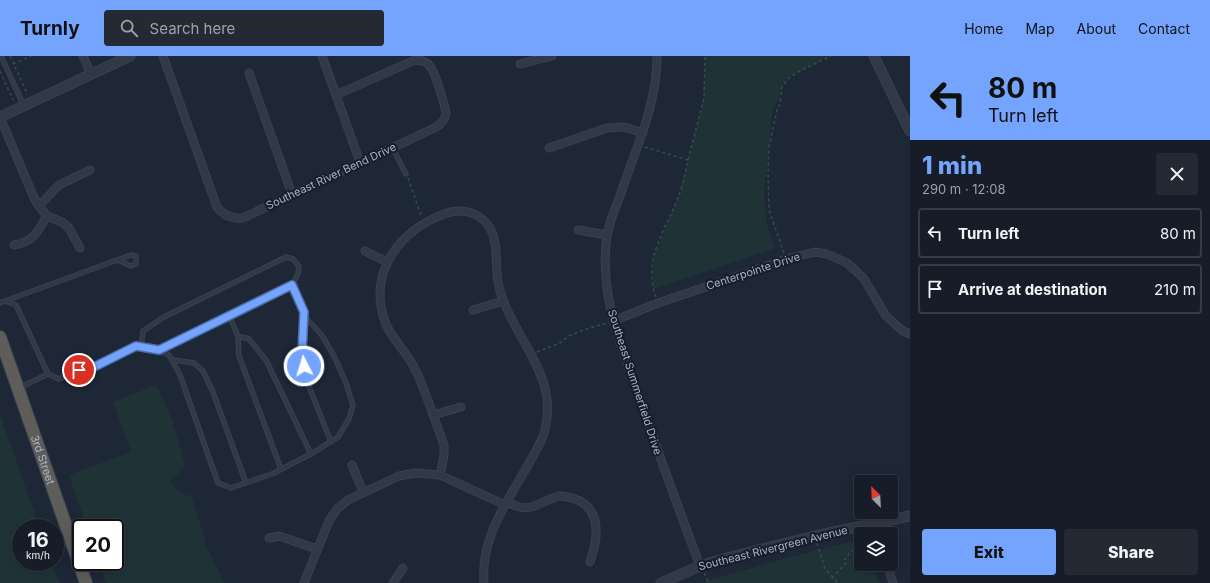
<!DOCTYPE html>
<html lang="en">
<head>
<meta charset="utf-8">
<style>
	:root { --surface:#161d28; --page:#232a34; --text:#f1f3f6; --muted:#9ea2a8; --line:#353b45; --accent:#75a4ff }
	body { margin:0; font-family:Inter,sans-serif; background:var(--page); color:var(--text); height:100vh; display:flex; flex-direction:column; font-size:15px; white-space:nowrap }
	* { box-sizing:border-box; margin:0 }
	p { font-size:13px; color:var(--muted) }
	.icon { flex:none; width:22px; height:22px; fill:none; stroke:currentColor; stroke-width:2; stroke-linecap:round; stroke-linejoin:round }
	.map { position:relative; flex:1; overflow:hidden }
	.sheet { display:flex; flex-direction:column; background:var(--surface); width:300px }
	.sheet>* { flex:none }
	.hud { background:#75a4ff; color:#111; overflow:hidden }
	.needle { width:26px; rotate:336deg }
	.fabs { position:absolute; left:854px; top:419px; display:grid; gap:8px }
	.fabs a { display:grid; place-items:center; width:44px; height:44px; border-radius:4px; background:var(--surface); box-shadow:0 2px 10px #0003,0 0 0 1px var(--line); font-size:20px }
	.speed { position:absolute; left:12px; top:463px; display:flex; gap:8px; font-size:20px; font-weight:700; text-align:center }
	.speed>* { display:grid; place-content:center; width:52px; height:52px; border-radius:50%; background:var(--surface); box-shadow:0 2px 10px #0003,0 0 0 1px var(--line); line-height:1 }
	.speed small { font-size:10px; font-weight:400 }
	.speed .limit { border:2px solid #111; border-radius:6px; background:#fff; color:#111 }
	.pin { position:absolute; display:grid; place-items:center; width:34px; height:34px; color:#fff; margin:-17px; border:2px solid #fff; border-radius:50%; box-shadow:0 1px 4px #0007 }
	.me { position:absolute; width:44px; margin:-22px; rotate:355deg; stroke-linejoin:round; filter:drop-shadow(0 0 3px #0008) }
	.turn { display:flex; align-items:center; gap:14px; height:84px; padding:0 12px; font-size:18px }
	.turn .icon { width:52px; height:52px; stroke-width:2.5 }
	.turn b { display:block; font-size:28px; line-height:34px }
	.round { display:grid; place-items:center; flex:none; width:42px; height:42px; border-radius:4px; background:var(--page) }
	.summary { display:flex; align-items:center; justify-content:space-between; height:68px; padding:0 12px }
	h1 { font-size:24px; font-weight:800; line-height:30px; color:var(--accent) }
	.cta { display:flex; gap:8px; margin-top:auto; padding:8px 12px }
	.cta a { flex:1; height:46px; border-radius:4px; background:var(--accent); color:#111; font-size:16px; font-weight:800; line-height:46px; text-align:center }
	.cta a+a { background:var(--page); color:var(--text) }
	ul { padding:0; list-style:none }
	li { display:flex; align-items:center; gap:12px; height:50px; margin:0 8px 6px; padding:0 4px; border:2px solid var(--line); border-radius:4px }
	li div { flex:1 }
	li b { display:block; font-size:15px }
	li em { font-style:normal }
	header { display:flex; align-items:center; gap:24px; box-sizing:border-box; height:56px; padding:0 20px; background:var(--accent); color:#111 }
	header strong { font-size:19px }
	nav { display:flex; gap:22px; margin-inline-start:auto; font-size:14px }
	.search { width:280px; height:36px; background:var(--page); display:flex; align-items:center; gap:10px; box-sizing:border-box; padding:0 14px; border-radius:4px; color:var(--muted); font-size:15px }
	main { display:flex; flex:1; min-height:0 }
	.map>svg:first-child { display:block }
</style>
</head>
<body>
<header>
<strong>Turnly</strong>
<div class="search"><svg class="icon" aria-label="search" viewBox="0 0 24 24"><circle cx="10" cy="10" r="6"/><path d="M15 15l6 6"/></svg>Search here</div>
<nav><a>Home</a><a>Map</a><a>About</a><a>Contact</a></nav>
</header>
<main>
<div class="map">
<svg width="910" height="527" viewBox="0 0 910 527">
	<rect width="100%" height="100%" fill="#1d2736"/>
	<path fill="#1f3337" d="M705 0H831L798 16 789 22 782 31 772 59 764 139 767 169 775 192 653 233V202L679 139 704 42Z
		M156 329C170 355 179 382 185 411L171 425 176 433 185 440 191 438 207 492 225 527H106L99 506H115V472H87L69 419 131 396 113 346Z
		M0 359 40 472H21V506H52L59 527H0Z
		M861 483V508H872L879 527H700L783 503Z"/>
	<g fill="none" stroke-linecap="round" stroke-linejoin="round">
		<g stroke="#3a4250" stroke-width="5.5">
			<path id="service" d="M1 0 23 48
				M392 91 406 118
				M5 245 131 199 136 200V208L131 210 118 204
				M0 247 5 245 16 249 48 318 59 323 79 314 86 315 136 290 159 294 169 299 180 319 218 427 231 432 272 418 311 398 338 381 349 363 353 349 346 327 334 300 321 278 308 264 301 251 292 229 298 218 299 210 293 203 286 201 164 261 143 275 141 291
				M304 257 302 297 306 323 331 386
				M229 259 238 280 239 300 281 413
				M238 280 249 283 266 304 311 398
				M159 294 292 229
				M173 304 194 307 203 315 213 336 246 427
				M21 331 48 318"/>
		</g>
		<g stroke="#3a4250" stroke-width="9">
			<path id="minor" d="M83 0 91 18
				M163 0 217 151C224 160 232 163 243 162L428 75C437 71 443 68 446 58 445 49 435 15 429 9 425 5 420 4 415 4L336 39
				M322 0 360 106
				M657 0C657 50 635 94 620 140 615 153 609 166 607 180 598 239 623 293 641 347 660 402 680 456 700 510
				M520 8 552 0
				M249 17 292 138
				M0 61 34 142 39 150 47 160 62 166 69 172 80 192
				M549 92 607 72 624 71 643 77
				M39 150 59 129 90 114
				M578 174 607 179
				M14 189C35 185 37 176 47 160
				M365 195 387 206
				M473 254 503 245
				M613 265 658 247 750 216 786 203 815 196 827 198 836 202 847 207 855 214 864 223 886 260 903 275 910 278
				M433 359 461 351
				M352 409 363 436
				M440 419 444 400V389C434 363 426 334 413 309 405 294 392 283 386 268 366 217 400 173 447 157 462 152 478 156 488 169 500 185 494 211 499 231 512 282 559 317 545 374 542 386 534 398 528 409 507 446 480 483 484 527
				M507 446C525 455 530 453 548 444 551 443 555 441 559 440 566 440 573 442 580 445 603 458 597 486 590 506
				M874 467 877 478
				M269 482 279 480 317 493
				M887 508 893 527
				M304 527 329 465 337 453 348 444 399 420 415 417 440 419 505 449
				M393 527 403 512"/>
		</g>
		<g stroke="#3a4250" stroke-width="11">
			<path id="tertiary" d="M874 0 910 75
				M0 61 130 0
				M661 527 700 510 723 503 815 480 910 460"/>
		</g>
		<g stroke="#3b4351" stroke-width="14">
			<g id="trunk">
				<path id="s1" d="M0 281 86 527"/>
			</g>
		</g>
		<path stroke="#374d50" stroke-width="1.5" stroke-dasharray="3 3" stroke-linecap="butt" d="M10 0 27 37
			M13 8 31 0
			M0 15 13 44
			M645 91 688 104
			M408 122 422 162
			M784 197 769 154 768 119 769 91 777 54 780 48 782 31 789 22 798 16 831 0
			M656 241C642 203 666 174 679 139 683 128 686 116 688 104L704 42 705 0
			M537 296 560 287 569 280 583 274 607 267
			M817 487 825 513 838 527
			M704 517 709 527
			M832 522 847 506 845 503 851 495 861 493"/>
		<use href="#service" stroke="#313947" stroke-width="3.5"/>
		<use href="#minor" stroke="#313947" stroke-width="7"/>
		<use href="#tertiary" stroke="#313947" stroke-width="9"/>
		<use href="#trunk" stroke="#5e5d5a" stroke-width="12"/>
	</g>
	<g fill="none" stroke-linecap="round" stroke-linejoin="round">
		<g stroke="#4c6ba6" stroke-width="10">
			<path id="route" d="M79 314 86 315 136 290 159 294 292 229 304 256 302 297 304 310"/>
		</g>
		<use href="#route" stroke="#75a4ff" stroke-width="7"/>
	</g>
	<g text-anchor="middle" stroke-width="4" stroke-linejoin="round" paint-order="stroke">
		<g font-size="11" fill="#aab3c4" stroke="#171e2b">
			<text transform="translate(331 120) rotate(-25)" y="4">Southeast River Bend Drive</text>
			<text transform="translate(753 215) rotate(-18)" y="4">Centerpointe Drive</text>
			<text transform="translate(635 326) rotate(72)" y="4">Southeast Summerfield Drive</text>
			<text dy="4" stroke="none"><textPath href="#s1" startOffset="130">3rd Street</textPath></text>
			<text transform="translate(773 492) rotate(-14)" y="4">Southeast Rivergreen Avenue</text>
		</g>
	</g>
</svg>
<div class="fabs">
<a><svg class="needle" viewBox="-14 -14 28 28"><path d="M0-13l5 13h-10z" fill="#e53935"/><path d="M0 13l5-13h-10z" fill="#9ea2a8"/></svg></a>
<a><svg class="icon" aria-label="layers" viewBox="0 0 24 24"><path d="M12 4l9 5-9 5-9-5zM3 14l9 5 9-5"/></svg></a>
</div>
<div class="speed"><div>16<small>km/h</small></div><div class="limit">20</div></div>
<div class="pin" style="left:79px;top:314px;background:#d93025"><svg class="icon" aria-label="arrive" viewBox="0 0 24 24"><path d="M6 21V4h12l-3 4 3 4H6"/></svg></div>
<svg class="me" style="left:304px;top:310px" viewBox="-20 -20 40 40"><circle r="17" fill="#75a4ff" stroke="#fff" stroke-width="3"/><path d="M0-11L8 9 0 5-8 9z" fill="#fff"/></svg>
</div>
<section class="sheet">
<div class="hud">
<div class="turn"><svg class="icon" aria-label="left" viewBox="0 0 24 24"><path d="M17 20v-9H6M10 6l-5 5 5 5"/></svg><div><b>80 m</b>Turn left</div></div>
</div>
<div class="summary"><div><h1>1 min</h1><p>290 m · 12:08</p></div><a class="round"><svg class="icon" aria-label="close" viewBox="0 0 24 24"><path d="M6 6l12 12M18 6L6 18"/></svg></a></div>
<ul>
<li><svg class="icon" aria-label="left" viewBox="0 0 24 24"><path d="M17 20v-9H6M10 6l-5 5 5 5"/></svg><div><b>Turn left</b></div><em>80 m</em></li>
<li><svg class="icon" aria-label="arrive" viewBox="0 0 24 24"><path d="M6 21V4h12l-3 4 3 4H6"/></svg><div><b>Arrive at destination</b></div><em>210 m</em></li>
</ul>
<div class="cta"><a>Exit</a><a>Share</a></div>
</section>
</main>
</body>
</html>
